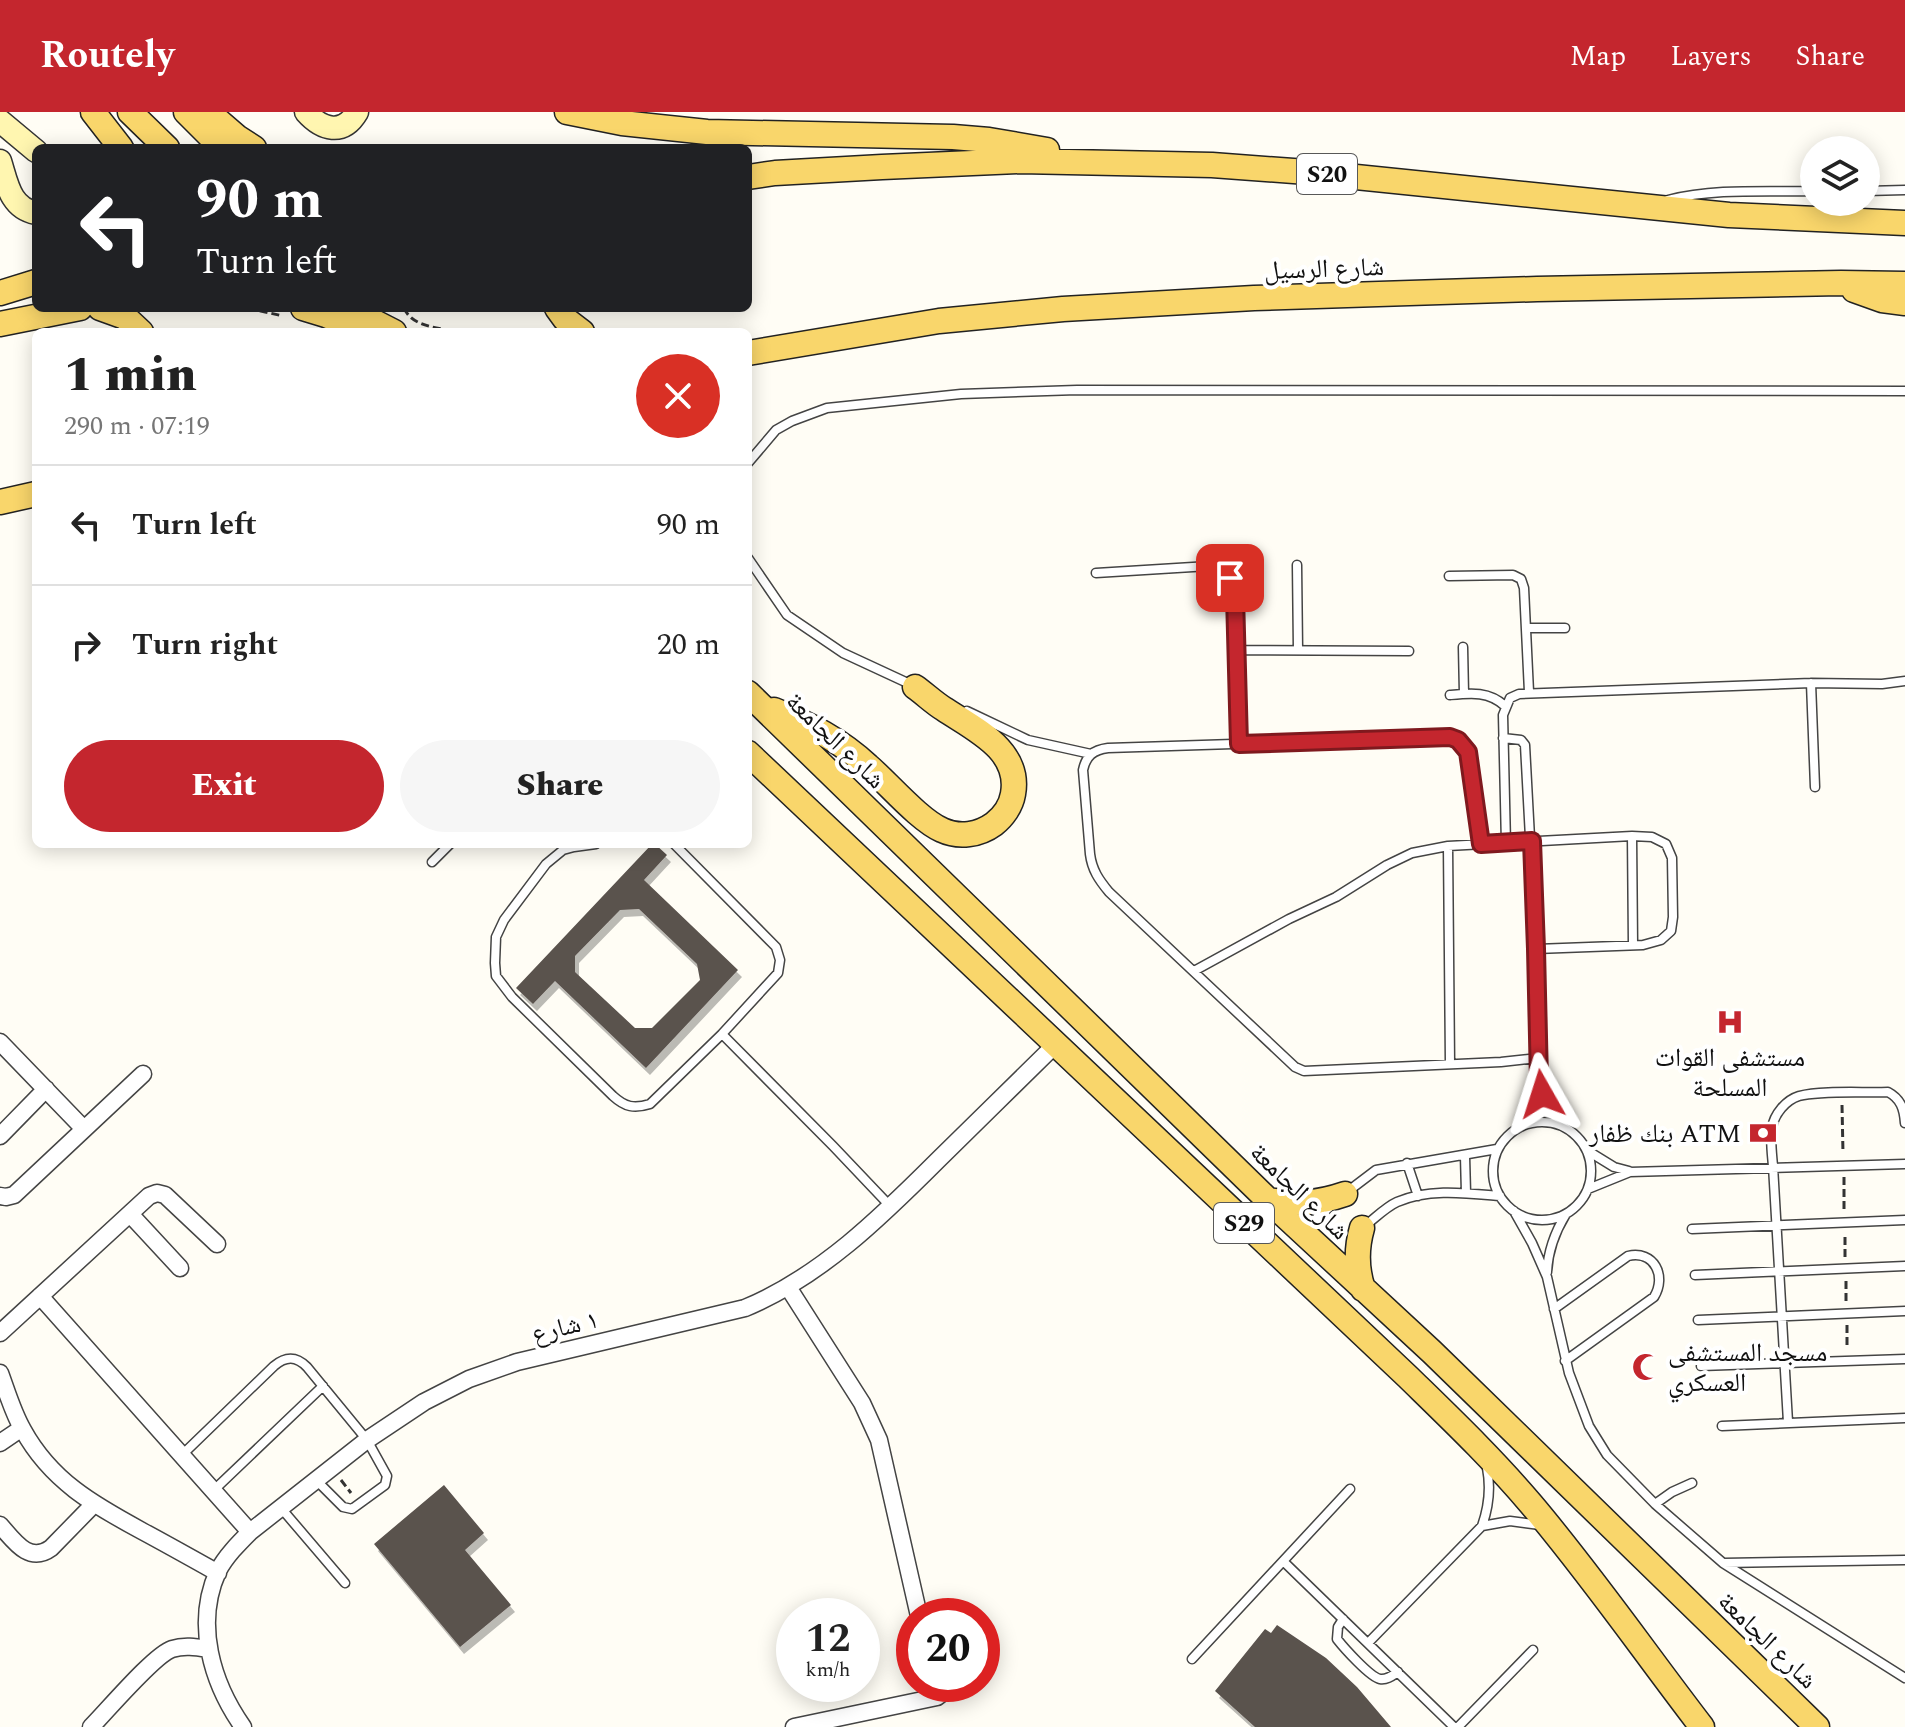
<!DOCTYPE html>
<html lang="en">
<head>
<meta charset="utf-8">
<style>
	:root { --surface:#fff; --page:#f6f6f6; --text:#222; --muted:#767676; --line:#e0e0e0; --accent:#c4262e }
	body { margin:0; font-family:Spectral,"Noto Naskh Arabic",serif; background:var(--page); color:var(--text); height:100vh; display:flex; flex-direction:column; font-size:30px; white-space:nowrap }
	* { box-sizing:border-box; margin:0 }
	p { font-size:26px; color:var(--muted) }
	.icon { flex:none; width:44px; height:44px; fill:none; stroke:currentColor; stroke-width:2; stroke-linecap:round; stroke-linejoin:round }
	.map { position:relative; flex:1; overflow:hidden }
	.drawer { position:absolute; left:32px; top:216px; width:720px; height:520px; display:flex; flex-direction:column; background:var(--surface); border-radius:12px; box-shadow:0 4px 20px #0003 }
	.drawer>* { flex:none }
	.top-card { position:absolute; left:32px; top:32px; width:720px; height:168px; border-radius:12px; box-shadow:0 4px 20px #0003; background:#202124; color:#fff; overflow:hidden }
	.buttons { position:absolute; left:1800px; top:24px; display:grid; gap:16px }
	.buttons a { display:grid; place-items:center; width:80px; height:80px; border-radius:50%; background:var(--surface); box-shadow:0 4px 20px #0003; font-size:40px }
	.speed { position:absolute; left:776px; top:1486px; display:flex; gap:16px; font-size:40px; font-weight:700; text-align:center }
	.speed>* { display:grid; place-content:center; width:104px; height:104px; border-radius:50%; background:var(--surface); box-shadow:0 4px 20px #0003; line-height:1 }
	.speed small { font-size:20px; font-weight:400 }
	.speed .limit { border:12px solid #d22; background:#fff; color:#111 }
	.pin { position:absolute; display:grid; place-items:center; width:68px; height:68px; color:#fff; margin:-34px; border-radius:16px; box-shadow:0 4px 12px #0006 }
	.me { position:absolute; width:88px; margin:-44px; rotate:354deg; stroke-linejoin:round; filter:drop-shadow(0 0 6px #0008) }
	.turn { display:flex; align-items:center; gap:28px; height:168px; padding:0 32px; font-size:36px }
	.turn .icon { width:104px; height:104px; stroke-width:2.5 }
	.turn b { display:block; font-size:56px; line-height:68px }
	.round { display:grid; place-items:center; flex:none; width:84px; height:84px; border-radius:42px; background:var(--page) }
	.summary { display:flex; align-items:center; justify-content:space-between; height:136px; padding:0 32px }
	h1 { font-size:48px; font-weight:800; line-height:60px }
	.button { display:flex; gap:16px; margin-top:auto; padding:16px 32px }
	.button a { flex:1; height:92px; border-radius:48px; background:var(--accent); color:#fff; font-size:32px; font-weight:800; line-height:92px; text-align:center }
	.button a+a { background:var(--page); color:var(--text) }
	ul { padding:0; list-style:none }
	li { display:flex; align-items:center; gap:24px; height:120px; padding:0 32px; border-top:2px solid var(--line) }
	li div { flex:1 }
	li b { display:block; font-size:30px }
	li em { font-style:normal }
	header { display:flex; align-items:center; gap:48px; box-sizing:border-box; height:112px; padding:0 40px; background:var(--accent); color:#fff }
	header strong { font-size:38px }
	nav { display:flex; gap:44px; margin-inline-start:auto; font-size:28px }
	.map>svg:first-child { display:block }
</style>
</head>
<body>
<header>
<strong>Routely</strong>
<nav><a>Map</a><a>Layers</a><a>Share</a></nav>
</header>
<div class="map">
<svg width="1905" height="1615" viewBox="0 0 1905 1615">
	<defs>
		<filter id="shadow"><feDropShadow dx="4" dy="7" stdDeviation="0" flood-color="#0004"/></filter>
	</defs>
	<rect width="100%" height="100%" fill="#fffdf5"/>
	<path fill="#5a524d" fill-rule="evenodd" filter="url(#shadow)" d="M652 732H655L667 743 644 768 738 858 646 956 555 869 533 892 516 876ZM639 797 697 852 700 868 652 916H635L575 860V844L620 798Z
		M444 1373 484 1421 465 1438 511 1493 460 1535 374 1432Z
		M1277 1513 1326 1546 1357 1575 1391 1615H1255L1215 1579 1265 1517 1271 1521Z"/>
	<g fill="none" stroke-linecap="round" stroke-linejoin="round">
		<g stroke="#444" stroke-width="11">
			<path id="service" d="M1866 79 1905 78
				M1668 88C1715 76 1766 80 1814 79
				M748 351 776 318 792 309 827 296 961 282 1077 278 1905 279
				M748 446 787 503 843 541 912 573
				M1297 453 1298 538
				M1096 461 1209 454C1225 458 1234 467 1235 484L1239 632
				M1449 464 1513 463 1521 467 1524 476 1529 580
				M1526 516H1565
				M1463 535 1464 582
				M1236 538 1409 539
				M1811 571 1815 675
				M1450 583C1471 581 1489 579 1505 594
				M967 599 1028 628 1091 642
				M1503 626 1521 628 1525 633 1536 837 1539 969C1538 986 1534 998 1525 1012
				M1632 724 1633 833
				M596 732 574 735 563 738 546 752 504 808 496 825 495 851 496 864 512 885 613 984C625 995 634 997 650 992L722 922 778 861 780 848 776 835 674 732
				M1481 732 1468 640 1458 628 1450 625 1108 636C1093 638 1086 644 1083 658L1090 742C1092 758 1099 768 1109 780L1295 955 1304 959 1501 950 1538 946
				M1506 732 1503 603 1510 586 1519 582 1811 571 1882 572 1905 569
				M1448 734 1450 952
				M432 750 450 732
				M1194 859 1289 807 1336 785 1387 753 1412 741 1448 734 1632 724 1652 725 1666 732 1672 746 1673 805 1671 819 1661 828 1643 833 1536 837
				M722 922 833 1034 890 1094
				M1541 978 1547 994 1563 1014
				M1493 1059a49 49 0 1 1 98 0a49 49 0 1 1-98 0Z
				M1588 1039 1614 1055 1629 1059
				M1465 1044 1466 1081
				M1407 1051 1418 1084
				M1588 1077 1630 1060 1905 1052
				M1347 1080 1376 1058 1497 1037
				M1514 1099 1532 1131 1547 1165 1569 1261 1589 1314 1607 1343 1655 1392 1723 1451 1905 1566
				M1366 1113C1375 1106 1386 1095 1397 1090 1429 1076 1466 1081 1500 1084
				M1305 1116 1331 1094
				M1692 1117 1905 1108
				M1547 1160C1548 1138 1555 1120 1566 1102
				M1695 1163 1905 1154
				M1554 1197 1628 1144C1654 1138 1667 1164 1654 1185L1565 1249
				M1698 1208 1905 1199
				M1701 1254 1905 1247
				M1788 1310 1773 1054C1772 1042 1770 1028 1772 1016 1774 1002 1786 988 1799 984 1822 978 1864 981 1888 980 1901 987 1904 997 1905 1011
				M1722 1314 1905 1306
				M183 1342 274 1254C286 1244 296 1244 307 1255L367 1328 387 1364 385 1373 352 1397 343 1395 316 1368
				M214 1378 323 1274
				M1655 1392 1672 1380 1692 1371
				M281 1396 345 1471
				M1482 1414 1510 1409 1540 1413
				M1283 1449 1454 1615
				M1724 1451 1905 1448
				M1343 1507 1338 1515 1337 1527C1344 1536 1370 1565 1380 1567 1387 1568 1392 1564 1398 1560
				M1368 1531 1482 1414C1489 1394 1491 1376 1487 1356
				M1192 1547 1350 1377
				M1458 1615 1533 1538"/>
		</g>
		<g stroke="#444" stroke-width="19">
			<path id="minor" d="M0 930 84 1017
				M0 1024 46 977
				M0 1084 6 1085 14 1083 143 962
				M130 1102 180 1156
				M788 1175 862 1291 879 1328 919 1504
				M40 1184 250 1420
				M0 1221 149 1084 157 1081 165 1083 217 1132
				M0 1261C7 1280 13 1301 23 1318 51 1369 94 1393 142 1419 168 1433 193 1447 218 1461
				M0 1331 22 1316
				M0 1413C14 1429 29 1452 51 1436L93 1393
				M91 1615C107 1599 154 1543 172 1537 184 1533 196 1535 209 1537
				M243 1615C212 1571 194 1512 218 1459 226 1444 238 1432 250 1420L367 1328 424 1290 469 1267 517 1250 745 1196C820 1165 881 1105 938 1048 977 1010 1016 971 1055 933
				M794 1615 937 1585C942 1582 944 1579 943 1572"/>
		</g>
		<g stroke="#333" stroke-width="25">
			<path id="secondary" d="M306 0C322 18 343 24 357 0
				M0 9 36 39
				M0 49C7 71 10 96 36 101"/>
		</g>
		<g stroke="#222" stroke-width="27">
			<path id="primary" d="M93 0 121 36
				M130 0 167 36
				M186 0 222 36
				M208 0 237 25 254 36
				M567 0 622 11 707 20 953 25 989 28 1047 38
				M748 65 775 61 882 55 1020 49 1212 53 1307 60 1729 103 1905 111
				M1854 178 1882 188 1905 191
				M0 181 36 170
				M100 196 125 205 141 220
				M303 196 326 203 365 220
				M557 196 565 207 582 220
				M353 199 394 220
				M0 212 80 196
				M748 241 939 209 1063 197 1254 186 1537 177 1841 171 1905 172
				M0 390 36 382
				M748 581 1268 1088 1432 1240 1817 1615
				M774 598C809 612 840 628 868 654 888 671 919 708 942 718 959 726 979 723 994 712 1003 705 1011 694 1013 682 1021 638 974 617 944 597 934 591 925 582 915 575
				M748 641 1408 1265C1451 1307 1493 1347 1531 1392 1592 1464 1645 1541 1702 1615
				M1268 1088C1296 1093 1319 1091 1345 1082
				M1362 1116C1356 1137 1356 1156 1363 1177"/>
		</g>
		<path stroke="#333" stroke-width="3" stroke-dasharray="8 4" stroke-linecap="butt" d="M248 196 283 204
			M404 196C412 215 437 215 456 220
			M1842 993 1843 1041
			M1844 1065V1097
			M1845 1125V1145
			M1846 1169V1189
			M1847 1213V1237
			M341 1368 351 1381"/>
		<use href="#service" stroke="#fff" stroke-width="8"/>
		<use href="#minor" stroke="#fff" stroke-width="16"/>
		<use href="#secondary" stroke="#fff6b0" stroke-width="22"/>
		<use href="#primary" stroke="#f9d66b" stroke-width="24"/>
	</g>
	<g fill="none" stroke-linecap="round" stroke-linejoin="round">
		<g stroke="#7f191e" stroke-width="20">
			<path id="route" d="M1230 466 1235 484 1239 632 1450 625 1458 628 1468 640 1481 732 1532 729 1536 837 1539 969 1542 982"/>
		</g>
		<use href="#route" stroke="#c4262e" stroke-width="14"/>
	</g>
	<defs>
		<g id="hospital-bare" transform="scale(2.16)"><path d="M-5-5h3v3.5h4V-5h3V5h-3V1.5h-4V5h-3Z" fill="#c4262e" stroke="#fff" stroke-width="2.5" paint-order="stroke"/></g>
		<g id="bank-bare" transform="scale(2.16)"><path d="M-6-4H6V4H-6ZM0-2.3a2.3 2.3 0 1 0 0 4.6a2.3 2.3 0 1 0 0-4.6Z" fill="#c4262e" stroke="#fff" stroke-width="2.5" paint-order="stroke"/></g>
		<g id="mosque-bare" transform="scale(2.16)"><path d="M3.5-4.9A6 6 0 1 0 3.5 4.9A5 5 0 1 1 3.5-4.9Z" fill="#c4262e" stroke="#fff" stroke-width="2.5" paint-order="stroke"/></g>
	</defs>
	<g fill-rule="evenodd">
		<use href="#hospital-bare" x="1730" y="910"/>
		<use href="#bank-bare" x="1763" y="1021"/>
		<use href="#mosque-bare" x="1646" y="1255"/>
	</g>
	<g text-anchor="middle" stroke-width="8" stroke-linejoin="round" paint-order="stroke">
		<g fill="#fff" stroke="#585858" stroke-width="2">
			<rect x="1297" y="42" width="60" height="40" rx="6"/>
			<rect x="1214" y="1091" width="60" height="40" rx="6"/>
		</g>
		<g font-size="24" font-weight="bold" fill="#111">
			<text x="1327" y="70">S20</text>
			<text x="1244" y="1119">S29</text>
		</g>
		<g font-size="26" fill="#111" stroke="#fff">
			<text transform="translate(1324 156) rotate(-2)" y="9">شارع الرسيل</text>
			<text transform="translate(836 628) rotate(44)" y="9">شارع الجامعة</text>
			<text transform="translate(1300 1079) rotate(44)" y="9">شارع الجامعة</text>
			<text transform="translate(565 1214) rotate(-13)" y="9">١ شارع</text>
			<text transform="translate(1768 1528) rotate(44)" y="9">شارع الجامعة</text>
		</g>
		<g font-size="26" fill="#111" stroke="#fff">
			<text x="1730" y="954">مستشفى القوات<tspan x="1730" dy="30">المسلحة</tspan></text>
			<text x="1741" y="1030" text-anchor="end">بنك ظفار ATM</text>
			<text x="1668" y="1249" text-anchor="start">مسجد المستشفى<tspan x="1668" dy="30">العسكري</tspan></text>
		</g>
	</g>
</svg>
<div class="buttons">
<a><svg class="icon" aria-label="layers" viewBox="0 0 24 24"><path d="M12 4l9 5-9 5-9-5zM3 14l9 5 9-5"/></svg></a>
</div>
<div class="speed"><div>12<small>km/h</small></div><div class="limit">20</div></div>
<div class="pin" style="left:1230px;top:466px;background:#d93025"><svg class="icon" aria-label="arrive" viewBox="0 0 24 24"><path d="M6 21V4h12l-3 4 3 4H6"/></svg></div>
<svg class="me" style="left:1542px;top:982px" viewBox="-20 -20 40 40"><path d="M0-17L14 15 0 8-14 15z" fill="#c4262e" stroke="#fff" stroke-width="4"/></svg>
<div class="top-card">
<div class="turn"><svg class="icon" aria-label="left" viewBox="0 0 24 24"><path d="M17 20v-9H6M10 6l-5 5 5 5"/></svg><div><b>90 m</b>Turn left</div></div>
</div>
<section class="drawer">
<div class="summary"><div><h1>1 min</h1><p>290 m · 07:19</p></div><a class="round" style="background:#d93025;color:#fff"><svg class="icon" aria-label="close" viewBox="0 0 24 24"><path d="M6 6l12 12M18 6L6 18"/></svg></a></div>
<ul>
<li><svg class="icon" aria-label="left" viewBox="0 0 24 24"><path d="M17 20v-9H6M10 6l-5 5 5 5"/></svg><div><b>Turn left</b></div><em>90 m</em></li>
<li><svg class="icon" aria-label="right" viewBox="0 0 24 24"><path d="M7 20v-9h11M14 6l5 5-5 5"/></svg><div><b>Turn right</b></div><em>20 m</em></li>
</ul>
<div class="button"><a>Exit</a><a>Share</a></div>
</section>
</div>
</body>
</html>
